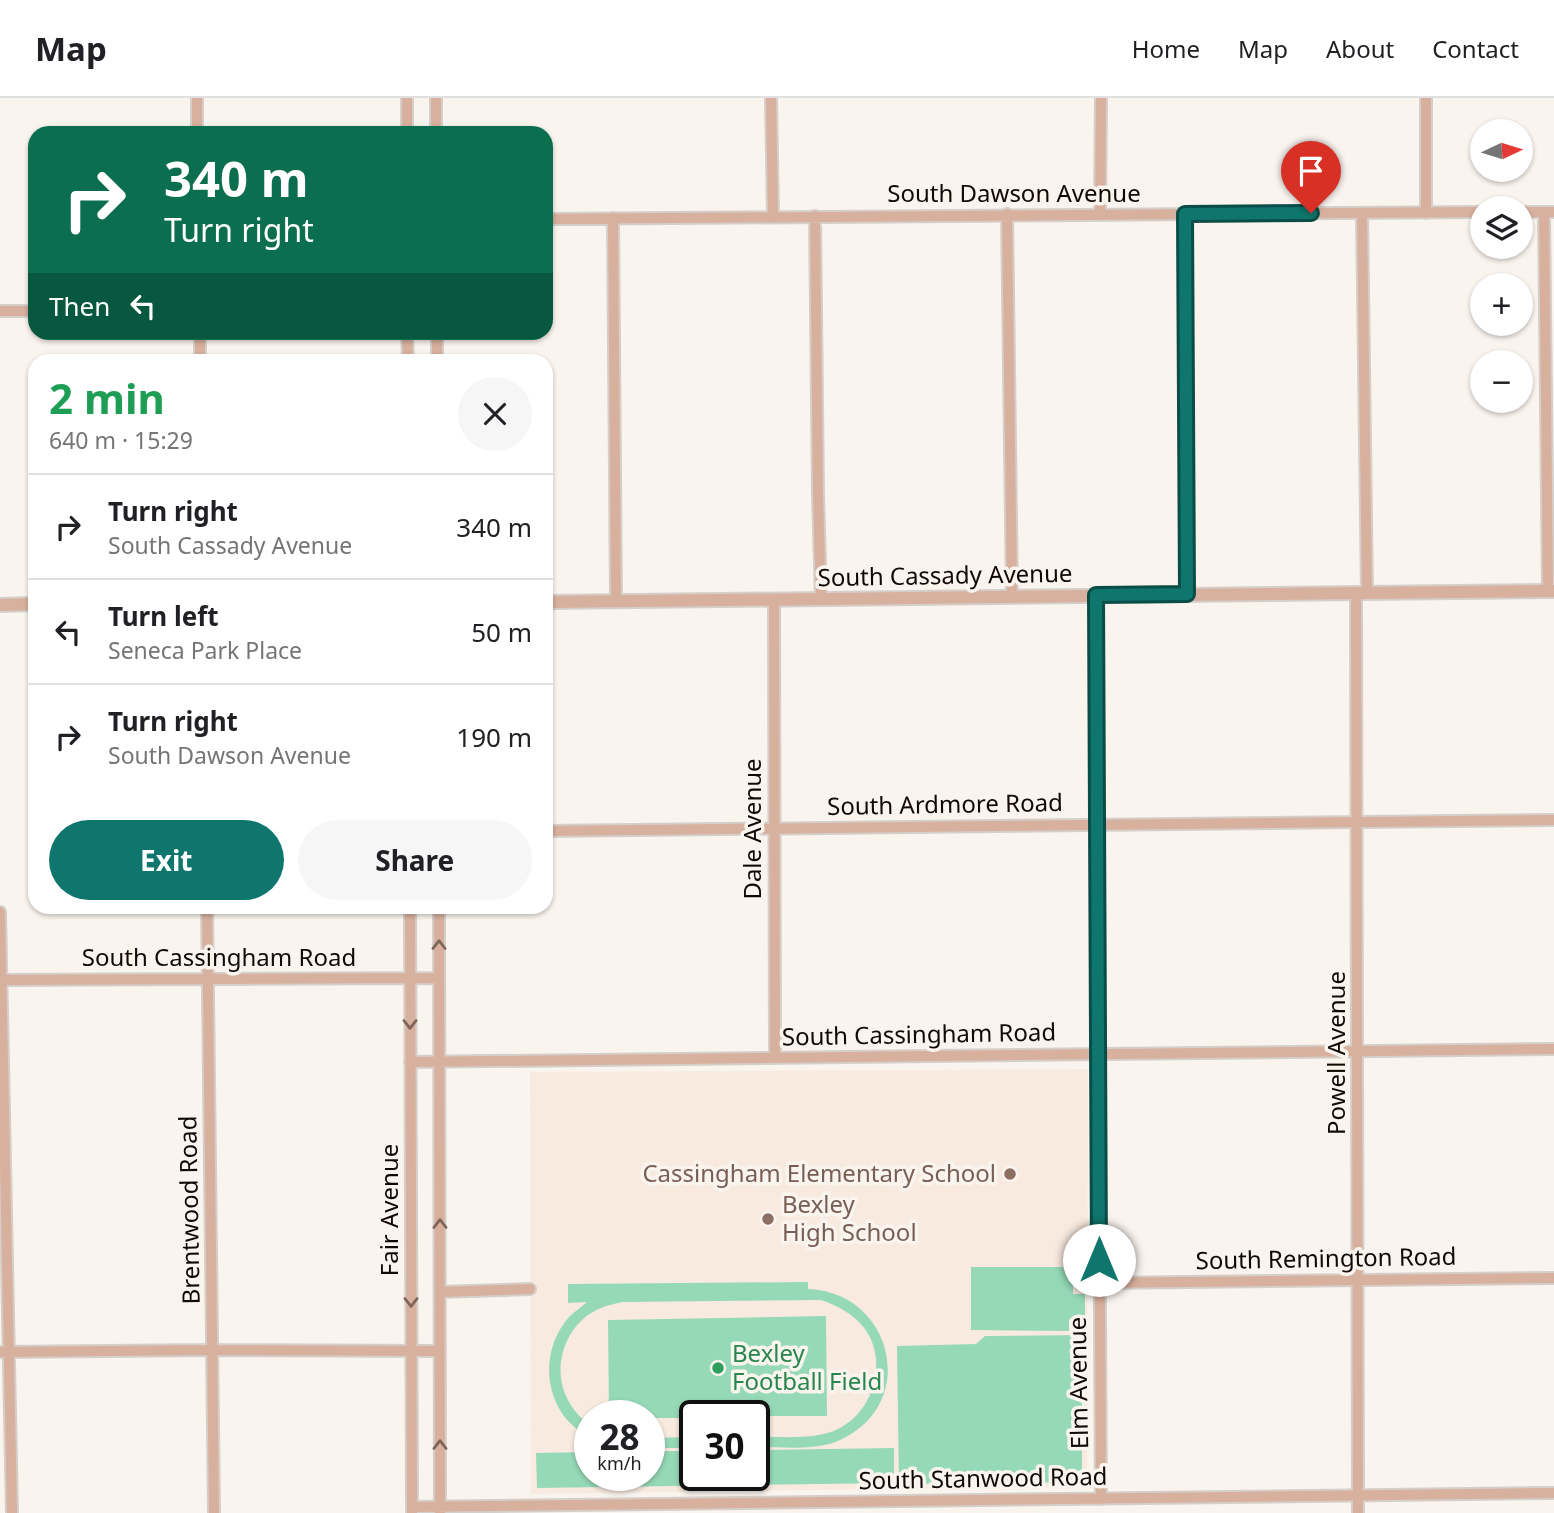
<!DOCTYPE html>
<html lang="en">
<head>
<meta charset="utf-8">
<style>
	:root { --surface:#fff; --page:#f6f6f6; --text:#202124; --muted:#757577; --line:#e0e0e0; --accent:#0f766e }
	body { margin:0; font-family:"Noto Sans",sans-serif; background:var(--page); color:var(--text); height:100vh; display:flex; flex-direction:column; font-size:26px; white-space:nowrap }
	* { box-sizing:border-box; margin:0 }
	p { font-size:23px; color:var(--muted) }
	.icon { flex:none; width:38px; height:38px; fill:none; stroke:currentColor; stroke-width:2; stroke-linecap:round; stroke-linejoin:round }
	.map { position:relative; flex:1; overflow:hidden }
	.drawer { position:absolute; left:28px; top:256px; width:525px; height:560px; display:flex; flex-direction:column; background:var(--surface); border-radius:21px; box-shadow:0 2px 5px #0004 }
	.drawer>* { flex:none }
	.guide { position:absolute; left:28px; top:28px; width:525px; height:214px; border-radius:21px; box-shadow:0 2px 5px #0004; background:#0b6e4f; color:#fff; overflow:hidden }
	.needle { width:46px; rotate:86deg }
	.tools { position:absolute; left:1470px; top:21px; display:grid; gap:14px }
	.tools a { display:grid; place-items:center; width:63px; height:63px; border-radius:50%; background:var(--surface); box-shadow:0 2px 5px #0004; font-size:35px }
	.speed { position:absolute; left:574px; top:1302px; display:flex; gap:14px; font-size:35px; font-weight:700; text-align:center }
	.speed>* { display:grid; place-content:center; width:91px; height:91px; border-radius:50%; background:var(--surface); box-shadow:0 2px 5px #0004; line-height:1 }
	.speed small { font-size:18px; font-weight:400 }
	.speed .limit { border:4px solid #111; border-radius:10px; background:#fff; color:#111 }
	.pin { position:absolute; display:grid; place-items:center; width:60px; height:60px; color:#fff; margin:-72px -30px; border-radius:50% 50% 50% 0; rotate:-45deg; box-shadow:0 0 7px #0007 }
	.pin .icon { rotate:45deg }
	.me { position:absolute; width:77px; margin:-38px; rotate:0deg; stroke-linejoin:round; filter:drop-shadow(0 0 5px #0008) }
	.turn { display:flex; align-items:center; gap:24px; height:147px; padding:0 21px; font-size:32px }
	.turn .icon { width:91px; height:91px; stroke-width:2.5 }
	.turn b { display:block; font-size:49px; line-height:60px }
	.then { display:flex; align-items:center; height:66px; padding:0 21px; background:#0003; gap:14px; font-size:26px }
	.round { display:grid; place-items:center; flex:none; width:74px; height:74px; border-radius:37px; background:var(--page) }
	.head { display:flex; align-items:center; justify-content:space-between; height:119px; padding:0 21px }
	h1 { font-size:42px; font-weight:700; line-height:52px; color:#1e9e55 }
	.action { display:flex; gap:14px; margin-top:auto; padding:14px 21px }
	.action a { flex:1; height:80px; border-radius:42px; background:var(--accent); color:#fff; font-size:28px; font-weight:700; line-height:80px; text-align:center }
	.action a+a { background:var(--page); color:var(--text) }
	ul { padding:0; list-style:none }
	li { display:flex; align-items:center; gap:21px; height:105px; padding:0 21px; border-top:2px solid var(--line) }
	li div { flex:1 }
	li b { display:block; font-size:26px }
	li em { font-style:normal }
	header { display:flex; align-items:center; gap:42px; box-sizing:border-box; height:98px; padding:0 35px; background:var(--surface); border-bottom:2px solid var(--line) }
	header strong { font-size:33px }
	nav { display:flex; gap:38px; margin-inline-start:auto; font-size:24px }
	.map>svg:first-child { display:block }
</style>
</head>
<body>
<header>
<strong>Map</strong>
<nav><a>Home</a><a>Map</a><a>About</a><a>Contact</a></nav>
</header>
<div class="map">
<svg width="1554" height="1415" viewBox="0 0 1554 1415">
	<rect width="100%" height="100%" fill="#faf4ef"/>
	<path fill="#f9eadf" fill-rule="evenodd" d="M1088 971 1087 1388 531 1396 530 974ZM590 1318H649V1377H590ZM695 1318H754V1377H695Z"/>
	<path fill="#96d9b7" d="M971 1169H1073V1196H1085V1221H1069V1233L971 1232Z
		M808 1184V1191C893 1194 920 1306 840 1342 817 1353 780 1349 754 1349V1339C781 1338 816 1343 840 1330 874 1312 888 1263 865 1231 854 1216 838 1208 821 1202L622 1204C615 1206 607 1207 601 1210 568 1223 551 1265 566 1298 571 1310 580 1319 590 1328V1341C582 1335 575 1330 568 1323 542 1294 543 1247 570 1218 575 1213 582 1209 587 1204L568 1205V1186Z
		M826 1218 827 1318H695V1320H649V1318H609L608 1222Z
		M1082 1237V1384L899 1386 897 1248 976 1246 985 1238Z
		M695 1339V1350H649V1340Z
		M894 1350V1385L537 1390 536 1355 590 1354V1377H649V1353H695V1377H754V1352Z"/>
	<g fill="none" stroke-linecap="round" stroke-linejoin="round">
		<g stroke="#d5cec9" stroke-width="14">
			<path id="minor" d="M197 0V35
				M407 0V35
				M436 0V35
				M771 0 773 118
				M1426 0V115
				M1521 114H1554
				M1544 114 1548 493
				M1362 115 1367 495
				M1007 116 1012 498
				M1100 116 1101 0
				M1185 116 1187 496
				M815 118 818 397 821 501
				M613 120 616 503
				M546 121 1482 114
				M0 213H35
				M200 234V262
				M407 234 408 262
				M437 234V262
				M1356 495 1358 1415
				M1096 497 1101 1401
				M774 501 775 960
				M546 733 1554 722
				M207 808 214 1415
				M410 808 412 1415
				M439 808 440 1415
				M0 814 12 1415
				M0 882 439 880
				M410 964 1554 951
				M1099 1185 1554 1180
				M440 1194 530 1191
				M0 1254 212 1252 440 1253
				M412 1409 1554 1395"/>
		</g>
		<g stroke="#d5cec9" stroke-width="16">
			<path id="tertiary" d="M546 504 1554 493
				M0 507 35 506"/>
		</g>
		<use href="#minor" stroke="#d8b09e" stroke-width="10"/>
		<use href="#tertiary" stroke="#d8b09e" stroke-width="12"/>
	</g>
	<defs><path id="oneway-chevron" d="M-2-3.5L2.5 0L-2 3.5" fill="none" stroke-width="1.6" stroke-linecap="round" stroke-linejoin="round" transform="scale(1.75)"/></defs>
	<g stroke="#7f6559">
		<use href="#oneway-chevron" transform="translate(439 847) rotate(-90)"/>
		<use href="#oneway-chevron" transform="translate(410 926) rotate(90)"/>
		<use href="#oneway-chevron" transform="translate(440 1126) rotate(-90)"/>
		<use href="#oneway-chevron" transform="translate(411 1204) rotate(90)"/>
		<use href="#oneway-chevron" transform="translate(440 1347) rotate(-90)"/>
	</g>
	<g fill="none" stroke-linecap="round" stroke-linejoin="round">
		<g stroke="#0a4d48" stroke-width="18">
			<path id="route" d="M1099 1162 1096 497 1187 496 1185 116 1311 115"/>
		</g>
		<use href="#route" stroke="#0f766e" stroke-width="12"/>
	</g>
	<g fill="#8d6e63" stroke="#faf4ef" stroke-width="2.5">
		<circle cx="1010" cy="1076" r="7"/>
		<circle cx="768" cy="1121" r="7"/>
	</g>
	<circle fill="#2e9e5b" stroke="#faf4ef" stroke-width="2.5" cx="718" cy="1270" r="7"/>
	<g text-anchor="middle" stroke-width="7" stroke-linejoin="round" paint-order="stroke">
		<g font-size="24" fill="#130904" stroke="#faf4ef">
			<text x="1014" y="104">South Dawson Avenue</text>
			<text transform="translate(945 478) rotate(-1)" y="8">South Cassady Avenue</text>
			<text transform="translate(945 707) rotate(-1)" y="8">South Ardmore Road</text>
			<text transform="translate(753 731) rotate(-90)" y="8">Dale Avenue</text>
			<text x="219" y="868">South Cassingham Road</text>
			<text transform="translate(919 937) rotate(-1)" y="8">South Cassingham Road</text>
			<text transform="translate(1337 955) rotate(-90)" y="8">Powell Avenue</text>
			<text transform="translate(190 1112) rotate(-91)" y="8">Brentwood Road</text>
			<text transform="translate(390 1112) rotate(-90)" y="8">Fair Avenue</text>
			<text transform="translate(1326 1161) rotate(-1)" y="8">South Remington Road</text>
			<text transform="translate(1079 1285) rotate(-91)" y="8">Elm Avenue</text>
			<text transform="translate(983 1381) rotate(-1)" y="8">South Stanwood Road</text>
		</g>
		<g font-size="24" fill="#785e54" stroke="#faf4ef" text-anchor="end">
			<text x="996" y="1084">Cassingham Elementary School</text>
			<text x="782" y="1115" text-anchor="start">Bexley<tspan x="782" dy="28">High School</tspan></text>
		</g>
		<g font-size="24" fill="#27864d" stroke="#faf4ef" text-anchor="start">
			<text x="732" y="1264">Bexley<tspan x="732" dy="28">Football Field</tspan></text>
		</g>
	</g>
</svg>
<div class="tools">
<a><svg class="needle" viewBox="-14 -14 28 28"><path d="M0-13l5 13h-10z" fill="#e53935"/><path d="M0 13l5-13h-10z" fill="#757577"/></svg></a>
<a><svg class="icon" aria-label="layers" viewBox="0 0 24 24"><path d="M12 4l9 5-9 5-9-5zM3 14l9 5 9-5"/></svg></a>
<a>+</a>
<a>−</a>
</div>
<div class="speed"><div>28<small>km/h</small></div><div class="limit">30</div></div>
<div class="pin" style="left:1311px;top:115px;background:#d93025"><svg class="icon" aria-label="arrive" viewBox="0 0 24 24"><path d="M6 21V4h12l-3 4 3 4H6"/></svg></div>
<svg class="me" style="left:1099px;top:1162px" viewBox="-20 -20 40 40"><circle r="19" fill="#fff"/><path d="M0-13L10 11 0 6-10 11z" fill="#0f766e"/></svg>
<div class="guide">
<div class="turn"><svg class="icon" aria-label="right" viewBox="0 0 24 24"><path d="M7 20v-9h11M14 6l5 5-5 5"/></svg><div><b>340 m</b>Turn right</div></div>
<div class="then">Then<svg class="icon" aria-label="left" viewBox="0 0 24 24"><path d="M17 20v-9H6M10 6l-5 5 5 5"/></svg></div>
</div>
<section class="drawer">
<div class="head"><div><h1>2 min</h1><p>640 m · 15:29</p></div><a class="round"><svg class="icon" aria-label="close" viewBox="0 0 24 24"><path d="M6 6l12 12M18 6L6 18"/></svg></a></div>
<ul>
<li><svg class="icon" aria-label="right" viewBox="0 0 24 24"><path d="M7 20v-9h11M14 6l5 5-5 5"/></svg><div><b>Turn right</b><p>South Cassady Avenue</p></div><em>340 m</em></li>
<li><svg class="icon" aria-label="left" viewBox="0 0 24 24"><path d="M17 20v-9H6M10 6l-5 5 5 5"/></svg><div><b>Turn left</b><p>Seneca Park Place</p></div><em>50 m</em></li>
<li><svg class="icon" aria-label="right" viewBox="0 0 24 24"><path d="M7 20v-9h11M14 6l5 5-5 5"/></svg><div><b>Turn right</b><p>South Dawson Avenue</p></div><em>190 m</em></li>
</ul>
<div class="action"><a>Exit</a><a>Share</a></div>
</section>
</div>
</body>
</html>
